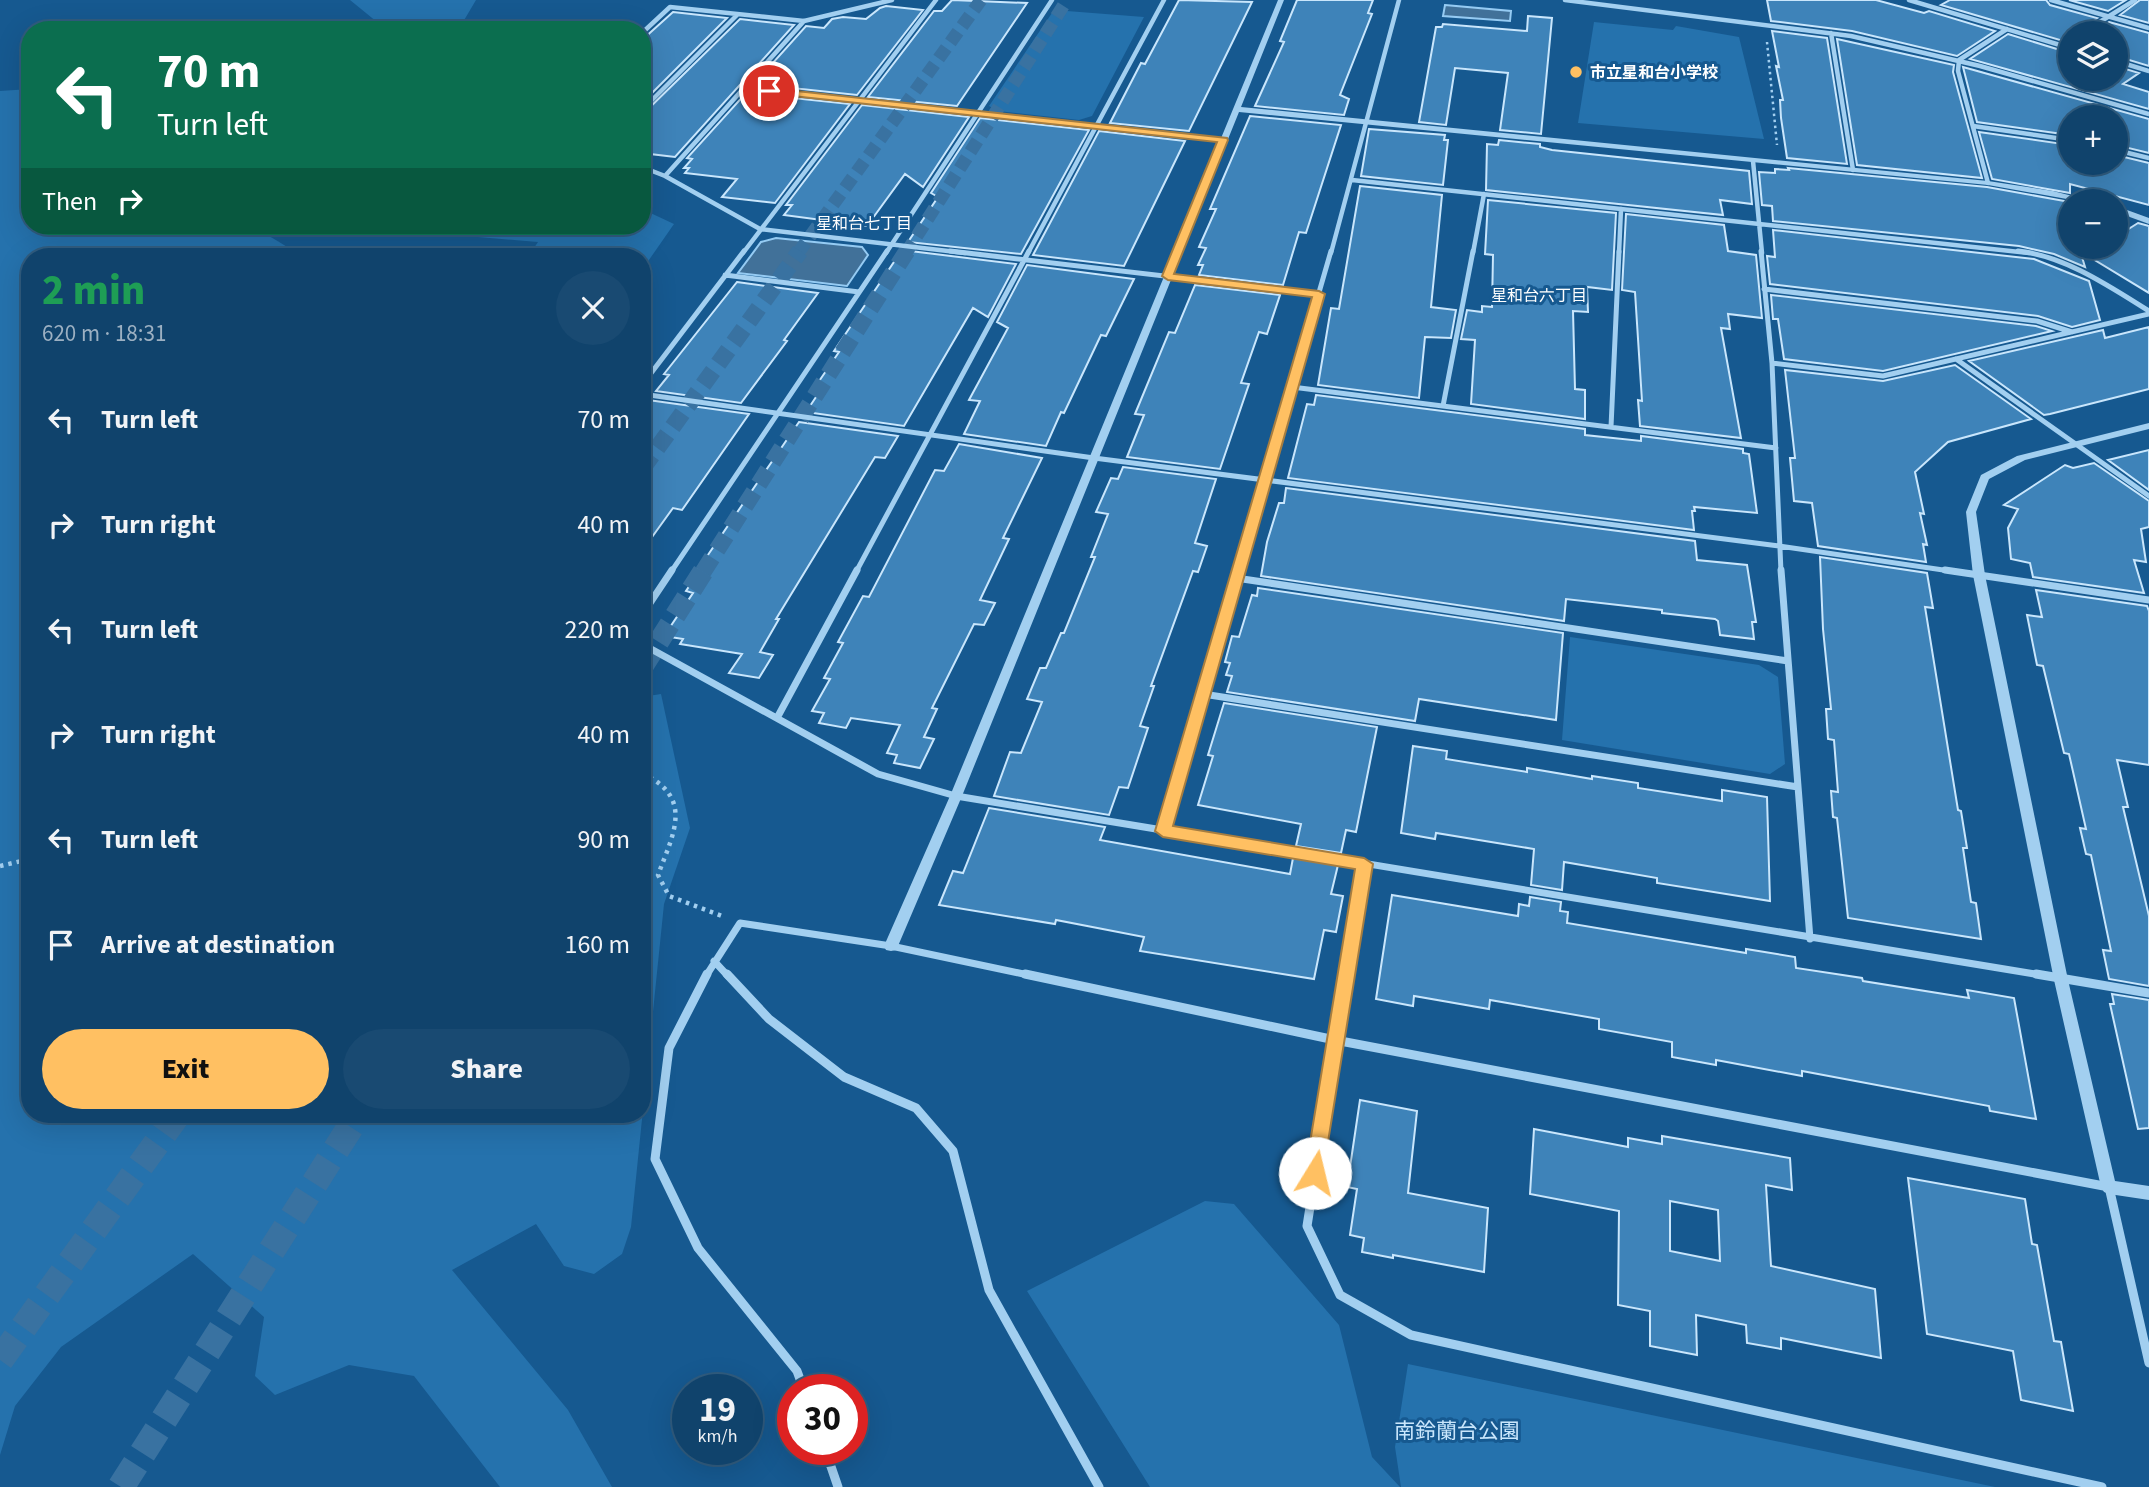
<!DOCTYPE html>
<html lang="en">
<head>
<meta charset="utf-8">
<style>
	:root { --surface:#10436c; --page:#194a72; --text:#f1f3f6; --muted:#9cb0c2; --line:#305c7f; --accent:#ffc062 }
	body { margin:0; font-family:"Source Sans 3","Noto Sans JP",sans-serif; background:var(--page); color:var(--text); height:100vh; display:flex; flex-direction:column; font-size:26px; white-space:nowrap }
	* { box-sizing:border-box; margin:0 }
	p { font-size:23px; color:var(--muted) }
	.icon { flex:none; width:38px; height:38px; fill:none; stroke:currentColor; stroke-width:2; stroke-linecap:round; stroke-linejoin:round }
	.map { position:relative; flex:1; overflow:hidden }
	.drawer { position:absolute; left:21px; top:248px; width:630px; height:875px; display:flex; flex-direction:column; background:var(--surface); border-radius:28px; box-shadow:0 7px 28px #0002,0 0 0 2px var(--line) }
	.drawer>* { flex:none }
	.top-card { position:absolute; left:21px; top:21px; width:630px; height:214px; border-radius:28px; box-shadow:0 7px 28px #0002,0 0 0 2px var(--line); background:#0b6e4f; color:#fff; overflow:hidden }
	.buttons { position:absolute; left:2058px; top:21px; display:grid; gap:14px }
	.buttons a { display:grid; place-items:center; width:70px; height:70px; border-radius:50%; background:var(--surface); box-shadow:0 7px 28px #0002,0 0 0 2px var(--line); font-size:35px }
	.speed { position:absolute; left:672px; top:1374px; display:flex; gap:14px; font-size:35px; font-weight:700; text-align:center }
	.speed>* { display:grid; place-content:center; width:91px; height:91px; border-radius:50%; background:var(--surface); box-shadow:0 7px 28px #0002,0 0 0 2px var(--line); line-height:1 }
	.speed small { font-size:18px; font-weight:400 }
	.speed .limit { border:10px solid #d22; background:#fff; color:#111 }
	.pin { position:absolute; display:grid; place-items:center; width:60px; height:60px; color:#fff; margin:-30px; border:4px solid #fff; border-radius:50%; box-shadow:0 2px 7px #0007 }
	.me { position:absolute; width:77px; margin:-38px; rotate:9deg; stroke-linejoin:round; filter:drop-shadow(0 0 5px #0008) }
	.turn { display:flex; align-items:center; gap:24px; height:147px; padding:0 21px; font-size:32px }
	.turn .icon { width:91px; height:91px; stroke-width:2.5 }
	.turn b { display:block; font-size:49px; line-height:60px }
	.then { display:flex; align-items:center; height:66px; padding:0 21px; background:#0003; gap:14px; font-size:26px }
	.round { display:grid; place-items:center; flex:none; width:74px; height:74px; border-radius:37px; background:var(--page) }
	.overview { display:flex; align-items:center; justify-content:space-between; height:119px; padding:0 21px }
	h1 { font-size:42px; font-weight:800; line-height:52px; color:#1e9e55 }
	.button { display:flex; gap:14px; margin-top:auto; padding:14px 21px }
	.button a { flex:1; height:80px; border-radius:42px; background:var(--accent); color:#111; font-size:28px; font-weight:800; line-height:80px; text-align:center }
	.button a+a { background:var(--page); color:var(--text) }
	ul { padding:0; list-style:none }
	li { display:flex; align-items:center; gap:21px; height:105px; padding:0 21px }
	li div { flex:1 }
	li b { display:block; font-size:26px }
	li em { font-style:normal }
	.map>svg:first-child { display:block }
</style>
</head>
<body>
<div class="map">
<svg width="2149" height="1487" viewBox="0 0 2149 1487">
	<rect width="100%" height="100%" fill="#165990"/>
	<path fill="#2572ad" d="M350 0H476L463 22H377Z
		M1054 10 1144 17 1092 116 1079 120 998 111 989 106Z
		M1594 22 1673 30 1676 26 1739 37 1764 139 1578 123Z
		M30 89V226H195L194 232C210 236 221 230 237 229 262 227 283 245 302 257H30V1115H642V697L661 694 690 828 664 904 631 1227 622 1254 594 1274 564 1266 536 1224 452 1270 568 1410 612 1487H500L414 1376 349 1365 275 1395 255 1376 264 1317 193 1254 61 1347 15 1406 0 1455V91Z
		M642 209 674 224 642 270V257H528L538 242 443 234 435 226H642Z
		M1570 637 1759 665 1778 677 1785 764 1770 774 1562 740Z
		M1205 1201 1234 1204 1339 1325 1372 1457 1400 1487H1150L1027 1291Z
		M1408 1364 1995 1487H1401L1395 1447Z"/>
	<path fill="#417199" stroke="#95cbf3" stroke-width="2" d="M1445 5 1511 11 1510 21 1443 16Z
		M776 238 862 247 868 255 847 286 738 273 761 242Z"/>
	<path fill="#3e83b9" stroke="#c9e6fc" stroke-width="2" fill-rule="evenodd" d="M952 0 1027 3 957 106 868 97 934 11H942Z
		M1179 0 1252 2 1189 131 1110 123 1141 63 1145 64Z
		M1297 0H1373L1368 13 1372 14 1340 95 1349 99 1344 115 1255 106 1284 42 1280 41Z
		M1767 0H1876L1924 13 1929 11 1995 31 1957 56 1852 31 1771 21Z
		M1950 0H2046L2050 5 2097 18 2079 29 2077 33H2070V43L1941 5Z
		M2069 0H2126L2108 11Z
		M2140 0H2149V23L2120 15Z
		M886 6 923 10 857 95 754 84 806 26 824 28 832 19 843 17 866 19 880 8Z
		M673 12 727 18 642 103V40Z
		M1528 16 1552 18 1541 134 1500 130 1508 73 1455 68 1446 125 1419 122 1436 27H1442L1443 24 1527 31Z
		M740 19 794 25 675 157 642 153V115Z
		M2109 22 2149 33V66L2116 56V33H2091Z
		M1772 31 1827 38 1847 164 1787 158 1781 118 1780 100H1783L1776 66 1779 67Z
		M2008 34 2070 53V79H2116V66L2139 73 2123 84 2149 92V109L1970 59Z
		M1837 39 1954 65 1953 72 1982 178 1857 165Z
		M1963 67 2149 119V153L2116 145V117H2070V135L1977 122Z
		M746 93 850 104 775 203 722 197 737 179 685 173 689 168H684L692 159 687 158Z
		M862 105 969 117 923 187 905 174 867 226 784 215 792 205H786Z
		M1250 116 1341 125 1306 233 1299 232 1283 285 1199 275 1203 265H1198L1206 248 1199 247 1216 209H1210Z
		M980 118 1089 130 1021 254 908 242 938 197 931 193Z
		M1369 129 1445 135 1444 140H1448L1443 185 1361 176Z
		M1099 131 1185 141 1124 266 1033 255Z
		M1979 132 2070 145V163H2116V155L2149 163V205L2070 184V193L1992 179Z
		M1499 140 1540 144V147L1552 150 1749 171 1752 204 1720 200 1723 215 1486 190 1487 144 1498 145Z
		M1788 168 1987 187 2070 202V247H2079L2085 267 2054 254 2019 246 1773 221 1772 206 1762 205 1759 172 1775 173V169L1789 170Z
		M1360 186 1442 195 1431 307 1456 310 1451 338 1425 337 1419 398 1318 385 1331 308 1339 309Z
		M1488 200 1616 213 1612 290 1587 287 1588 312 1573 311 1575 389 1585 390V419L1471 404 1475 340 1461 339 1467 310 1482 312V306L1492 307 1493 255 1485 254Z
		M1626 214 1724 225 1728 251 1756 255 1762 318 1728 314 1730 329 1721 328 1741 438 1640 426 1638 400 1642 401 1635 292 1622 290Z
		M2138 223 2149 226V293L2088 256 2101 247H2116V237Z
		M1773 230 2034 259 2089 281 2100 320 2072 327 2038 316 1770 284 1767 256 1775 257Z
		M902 250 1016 264 988 317 973 308 904 426 806 412 818 394 813 390 839 352 834 351Z
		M1027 265 1134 279 1106 336 1101 335 1064 413 1061 412 1046 446 964 434 980 401 969 400 1008 328 997 322Z
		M737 282 818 293 784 340 787 341 741 403 656 391 669 375 664 374Z
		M1195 285 1280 295 1267 334 1259 332 1241 383 1249 384 1220 469 1127 457 1144 415 1135 414 1169 332 1175 333Z
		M1771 295 2036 326 2052 331 1883 371 1784 359 1778 319H1773Z
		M2149 327V389L2050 414 2044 415 1969 361 2103 330 2105 338Z
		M1955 365 2031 419 1948 442 1915 472 1924 514 1920 513 1927 545 1923 544 1926 562 1818 546 1812 503 1794 501 1790 458H1795L1785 370 1883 381Z
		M1316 395 1585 429V435L1641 441V436L1743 449V453L1749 454 1757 513 1694 507 1695 511H1692L1694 530 1288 478 1307 404 1314 405Z
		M648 400 749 414 682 510 673 508 642 551V408Z
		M799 422 898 436 885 458 875 457 776 619H779L760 652 773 655 759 678 729 673 742 654 680 644 683 639 664 636 693 593 686 591 690 585 688 584Z
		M959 444 1042 458 1003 538 1009 539 980 600 995 603 984 625 974 624 932 708 937 709 924 737 934 739 920 768 894 763 897 755 887 753 900 725 851 718 846 728 819 723 824 713 812 711 830 679 824 678 843 643 838 642 863 596 869 597 935 470 944 471Z
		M2149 450V490L2108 460Z
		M2094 463 2149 501V527L2141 529 2146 562 2134 560 2144 593 2033 577 2030 563 2011 559 2008 528 2018 509 2004 505 2065 465 2073 468Z
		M1123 467 1216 479 1195 543 1207 546 1198 572 1193 571 1151 686H1154L1140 726 1148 728 1128 788 1119 787 1109 815 994 796 1010 752 1021 753 1042 702 1027 699 1040 668H1046L1061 633H1064L1095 557H1091L1108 514 1096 512 1111 478 1118 479Z
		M1286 488 1695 541 1697 560 1747 565 1756 622H1752L1754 639 1720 635 1718 621 1715 619 1662 613V610L1566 599 1564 621 1261 576 1267 542 1279 503H1284Z
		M1820 557 1927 573 1933 608 1925 607 1958 810 1961 811 1967 848H1963L1971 902 1976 903 1981 939 1848 918 1837 818 1833 817 1831 791 1838 792 1834 740 1828 739 1826 709H1831L1823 629Z
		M1258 588 1563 633 1556 720 1419 699 1415 721 1227 692 1232 676 1226 675 1230 663 1225 662 1232 636 1239 637 1252 595 1257 596Z
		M2036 590 2147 606 2149 611V765L2117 760 2128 807H2123L2149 916V986L2109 979 2103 950 2111 951 2091 855 2086 854 2080 828 2086 829 2069 754 2064 753 2043 666 2037 665 2027 615 2042 617Z
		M1224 703 1377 727 1356 832 1346 830 1341 853 1296 846 1301 824 1198 805 1213 756 1208 755Z
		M1413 746 1447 751 1446 759 1527 772V768L1592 779V776L1638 783V788L1722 801V790L1767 797 1770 901 1657 883V878L1564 862 1562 890 1531 885 1534 849 1436 833 1435 839 1401 833Z
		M989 808 1105 827 1100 840 1290 874 1293 858 1338 865 1331 894 1343 896 1336 932 1324 930 1314 979 1140 951 1144 937 1056 920 1055 924 939 905 953 871 963 873Z
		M1392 895 1518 916 1519 904 1529 906 1530 897 1561 902 1560 911 1568 912 1567 923 1746 953V949L1795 957 1796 968 1862 978 1863 981 1969 998 1967 990 2014 998 2036 1119 1990 1111 1989 1106 1802 1071V1076L1716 1060V1065L1672 1057V1042L1599 1029V1019L1490 1000 1489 1009 1414 996 1413 1006 1376 999Z
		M2112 994 2149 1000V1128L2138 1129 2110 1004H2114Z
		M1360 1100 1417 1111 1408 1193 1488 1208 1484 1272 1393 1255V1258L1362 1252 1364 1238 1350 1235 1357 1189 1347 1187Z
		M1534 1129 1628 1147V1138L1662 1144V1136L1790 1158 1792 1190 1766 1185 1771 1266 1875 1289 1881 1358 1781 1338V1349L1747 1343 1746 1325 1696 1315 1697 1355 1650 1346V1311L1618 1305 1619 1211 1530 1194ZM1670 1201 1718 1210 1720 1261 1670 1251Z
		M1908 1178 2025 1199 2032 1244 2037 1245 2054 1341 2061 1342 2073 1411 2021 1400 2013 1351 1927 1334Z"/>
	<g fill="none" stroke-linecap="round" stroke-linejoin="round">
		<path stroke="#3972a1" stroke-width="13" stroke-dasharray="13 7" stroke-linecap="butt" d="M798 253 981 0
			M906 253 1067 0"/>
		<path stroke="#3972a1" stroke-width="17" stroke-dasharray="17 9" stroke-linecap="butt" d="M642 469 800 251
			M703 572 907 251"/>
		<path stroke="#3972a1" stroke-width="21" stroke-dasharray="21 10" stroke-linecap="butt" d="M642 668 704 570"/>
		<path stroke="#3972a1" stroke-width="27" stroke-dasharray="27 13" stroke-linecap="butt" d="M0 1360 177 1115
			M121 1487 358 1115"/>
		<path stroke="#a2cff0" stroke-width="2.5" stroke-dasharray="2.5 3.5" stroke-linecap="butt" d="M1767 42 1777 145"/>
		<path stroke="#a2cff0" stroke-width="4.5" stroke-dasharray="3.5 5" stroke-linecap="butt" d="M642 773C694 798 674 832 658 875L669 896 722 916
			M0 866 30 859"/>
		<path stroke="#a2cff0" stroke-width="4.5" d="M1565 0 1851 36 1980 66 2149 114
			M1909 0 2070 48
			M2051 0 2149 28
			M642 33 670 7 804 21 892 0
			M1831 33 1853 170
			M2082 33 2135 0
			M2116 61 2149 71
			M746 88 1223 140
			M642 110 737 15
			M1973 126 2070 140
			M2116 150 2149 158
			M1753 161 1762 253
			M642 167 665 176 760 229 965 253
			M665 176 804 21
			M1352 180 2029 253
			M1988 183 1958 71 1959 60 2007 29
			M743 253 936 0
			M886 253 1052 0
			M1028 253 1164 0
			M1331 253 1399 0
			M1473 253 1484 194
			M1619 253 1621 209"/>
		<path stroke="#a2cff0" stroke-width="5" d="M950 251 1319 294
			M1761 251 1772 363 1781 572
			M2018 251C2065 256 2109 286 2149 311
			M725 275 859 292
			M1764 289 2037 321 2072 332
			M1956 359 2149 496
			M1772 363 1883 376 2149 314
			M642 385 744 251
			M1292 387 1776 448
			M642 394 1094 458 1779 546 1957 572
			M1443 406 1473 251
			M1611 427 1619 251
			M671 572 887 251
			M856 572 1029 251
			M1238 572 1331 251"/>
		<path stroke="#a2cff0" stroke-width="7" d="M1781 570 1810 939
			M1945 570 2149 600
			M1236 578 1788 661
			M642 615 672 570
			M642 644 878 774 956 796 2047 976
			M1203 694 1798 787
			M777 718 857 570
			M1163 831 1239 570
			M714 961 728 976
			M706 976 740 923 891 946 1033 976
			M1346 976 1364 865"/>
		<path stroke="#a2cff0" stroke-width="9" d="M707 974 669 1048 655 1159 698 1248 797 1371 804 1390
			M727 974 769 1019 844 1077 916 1108 953 1151 989 1290 1099 1487
			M1025 974 1335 1040 2109 1187 2149 1363
			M1347 974 1307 1226 1340 1295 1411 1335 2102 1487
			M2036 974 2149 993
			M825 1449 838 1487"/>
		<path fill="#a2cff0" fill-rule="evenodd" d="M1278 0H1284L1241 107 1988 181 2053 191 2092 201H2078L1988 185 1239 112 962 796 898 946 896 950 891 951 886 950 884 946 950 796Z
			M2116 206 2149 218V224L2116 212Z
			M2149 423V429L2025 460 1989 479 1976 512 1985 575 2068 980 2115 1181 2149 1186V1200L2109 1194 2104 1192 2101 1187 2054 980 1973 575 1966 512 1981 475 2017 456Z"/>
	</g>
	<path fill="#ffc062" stroke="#a67d40" stroke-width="2" d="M769 88 1227 138 1228 140 1174 274 1319 291 1325 294 1173 826 1364 858 1373 864 1322 1179 1315 1181 1308 1179 1305 1173 1355 869 1163 837 1155 831 1312 297 1168 280 1162 276 1217 142 765 93 764 91Z"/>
	<circle fill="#ffc062" stroke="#165990" stroke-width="2.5" cx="1576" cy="72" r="7"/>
	<g text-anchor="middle" stroke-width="6" stroke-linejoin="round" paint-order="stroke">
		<g font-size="16" font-weight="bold" fill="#fff" stroke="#165990" text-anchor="start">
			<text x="1590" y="78">市立星和台小学校</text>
		</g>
		<g font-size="16" fill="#fff" stroke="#165990">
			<text x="864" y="229">星和台七丁目</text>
			<text x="1539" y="301">星和台六丁目</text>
		</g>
		<g font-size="21" fill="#c9e6fc" stroke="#165990">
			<text x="1457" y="1438">南鈴蘭台公園</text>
		</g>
	</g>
</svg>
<div class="buttons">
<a><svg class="icon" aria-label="layers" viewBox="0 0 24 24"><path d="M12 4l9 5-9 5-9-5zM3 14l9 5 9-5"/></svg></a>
<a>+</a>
<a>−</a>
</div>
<div class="speed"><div>19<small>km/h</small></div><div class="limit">30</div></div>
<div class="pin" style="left:769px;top:91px;background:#d93025"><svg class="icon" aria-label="arrive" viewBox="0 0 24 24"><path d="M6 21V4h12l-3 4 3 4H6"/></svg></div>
<svg class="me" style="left:1315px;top:1173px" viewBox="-20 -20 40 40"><circle r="19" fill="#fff"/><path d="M0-13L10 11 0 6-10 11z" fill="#ffc062"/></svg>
<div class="top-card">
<div class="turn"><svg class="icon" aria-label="left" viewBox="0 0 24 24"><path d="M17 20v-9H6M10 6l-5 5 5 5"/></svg><div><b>70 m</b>Turn left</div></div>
<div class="then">Then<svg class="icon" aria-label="right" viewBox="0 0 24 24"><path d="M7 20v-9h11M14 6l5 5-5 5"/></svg></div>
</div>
<section class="drawer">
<div class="overview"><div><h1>2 min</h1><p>620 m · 18:31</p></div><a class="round"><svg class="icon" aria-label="close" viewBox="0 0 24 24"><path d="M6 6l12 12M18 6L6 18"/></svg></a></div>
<ul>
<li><svg class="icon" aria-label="left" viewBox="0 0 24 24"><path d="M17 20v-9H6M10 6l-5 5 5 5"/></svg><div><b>Turn left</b></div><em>70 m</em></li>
<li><svg class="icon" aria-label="right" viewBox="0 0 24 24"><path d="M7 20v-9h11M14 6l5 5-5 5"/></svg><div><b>Turn right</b></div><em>40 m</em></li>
<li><svg class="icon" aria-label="left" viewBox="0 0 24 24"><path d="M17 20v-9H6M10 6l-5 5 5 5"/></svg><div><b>Turn left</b></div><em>220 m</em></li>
<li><svg class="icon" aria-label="right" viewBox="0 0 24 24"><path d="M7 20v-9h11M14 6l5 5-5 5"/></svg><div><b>Turn right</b></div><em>40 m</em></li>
<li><svg class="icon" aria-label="left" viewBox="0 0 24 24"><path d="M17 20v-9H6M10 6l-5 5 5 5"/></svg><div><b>Turn left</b></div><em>90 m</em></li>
<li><svg class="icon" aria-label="arrive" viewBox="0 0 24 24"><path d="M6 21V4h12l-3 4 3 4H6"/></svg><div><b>Arrive at destination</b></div><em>160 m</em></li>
</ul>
<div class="button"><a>Exit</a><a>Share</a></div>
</section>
</div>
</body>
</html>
